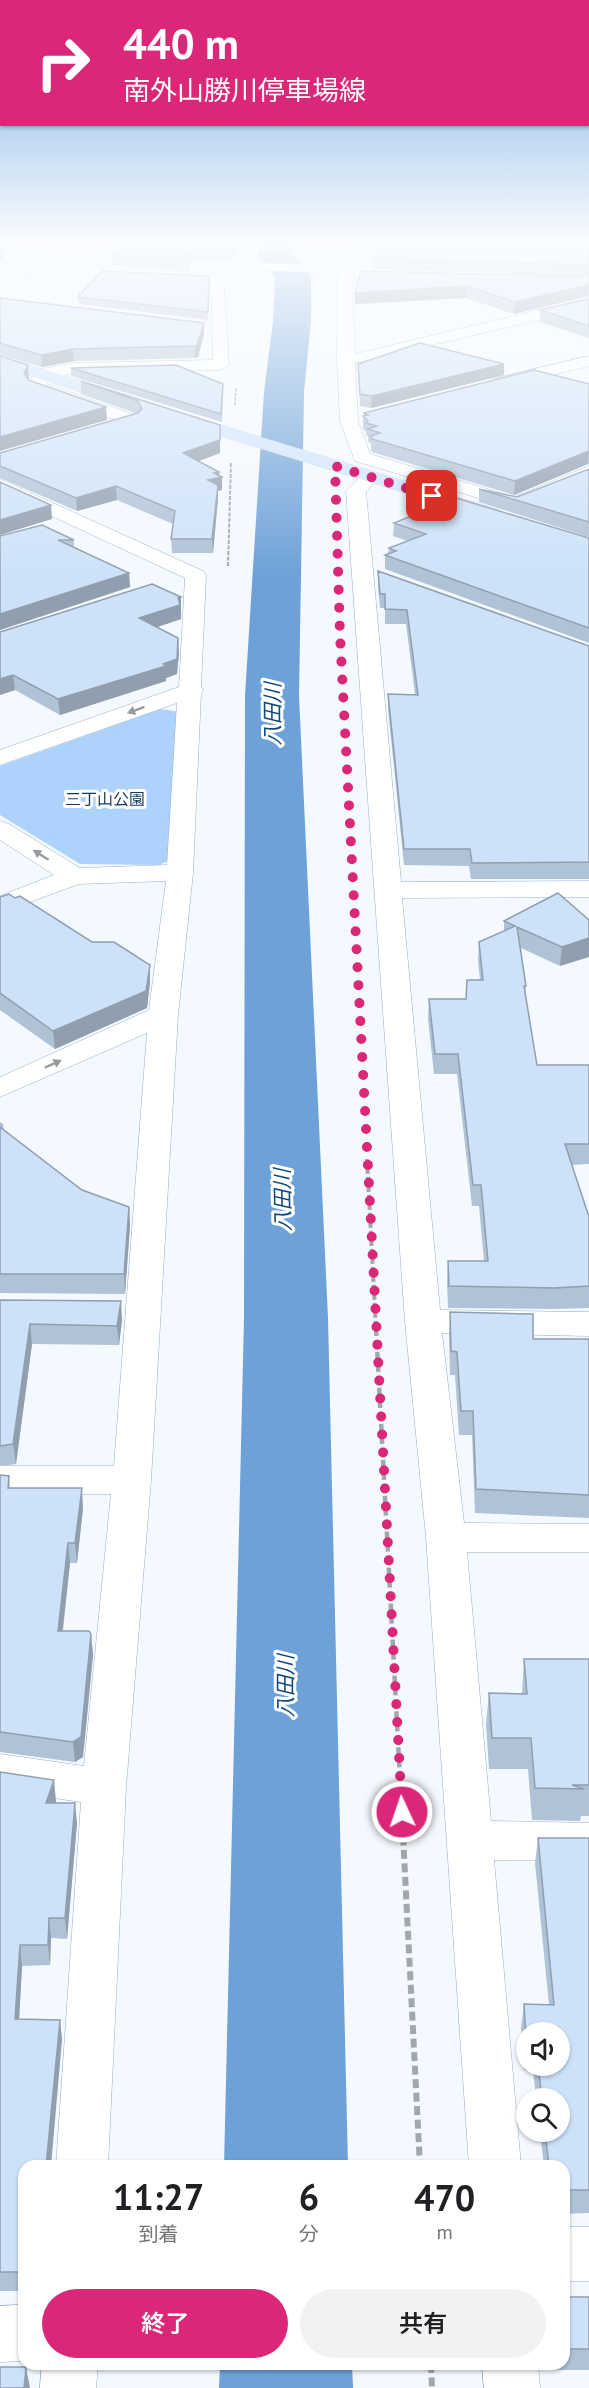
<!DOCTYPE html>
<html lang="ja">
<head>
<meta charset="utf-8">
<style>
	:root { --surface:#fff; --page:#f2f2f2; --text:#202124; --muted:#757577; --accent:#db2777 }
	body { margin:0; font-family:"PT Sans","Noto Sans JP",sans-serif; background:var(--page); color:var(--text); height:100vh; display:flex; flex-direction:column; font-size:22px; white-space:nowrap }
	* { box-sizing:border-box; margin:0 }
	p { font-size:20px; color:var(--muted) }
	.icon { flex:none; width:33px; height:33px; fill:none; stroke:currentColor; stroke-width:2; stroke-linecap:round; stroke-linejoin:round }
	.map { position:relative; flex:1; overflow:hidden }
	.sheet { position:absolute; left:18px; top:2160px; width:552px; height:210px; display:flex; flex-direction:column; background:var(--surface); border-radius:18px; box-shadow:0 2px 4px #0004 }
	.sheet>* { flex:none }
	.guide { position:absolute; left:0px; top:0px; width:590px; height:126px; box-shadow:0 2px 4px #0004; background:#db2777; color:#fff; overflow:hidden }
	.controls { position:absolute; left:516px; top:2022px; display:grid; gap:12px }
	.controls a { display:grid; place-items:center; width:54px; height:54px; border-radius:50%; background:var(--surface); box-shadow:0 2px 4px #0004; font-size:30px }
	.pin { position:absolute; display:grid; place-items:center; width:51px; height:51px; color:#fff; margin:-26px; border-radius:12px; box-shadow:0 3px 9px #0006 }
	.me { position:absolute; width:66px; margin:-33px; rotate:357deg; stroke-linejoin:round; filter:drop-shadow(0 0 4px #0008) }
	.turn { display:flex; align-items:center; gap:21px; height:126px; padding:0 24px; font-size:27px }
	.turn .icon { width:78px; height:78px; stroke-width:2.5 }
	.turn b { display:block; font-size:42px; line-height:51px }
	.eta { display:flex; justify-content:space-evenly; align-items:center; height:102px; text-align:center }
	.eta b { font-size:36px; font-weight:600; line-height:42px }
	.button { display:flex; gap:12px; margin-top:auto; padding:12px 24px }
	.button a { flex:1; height:69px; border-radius:36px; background:var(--accent); color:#fff; font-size:24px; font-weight:600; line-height:69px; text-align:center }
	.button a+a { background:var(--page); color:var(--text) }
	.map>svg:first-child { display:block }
</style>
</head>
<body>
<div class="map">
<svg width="589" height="2388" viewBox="0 0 589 2388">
	<rect width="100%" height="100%" fill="#f4f9ff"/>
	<path fill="#add2fc" d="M161 709 181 712 168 861 159 865 80 864 0 815V766Z"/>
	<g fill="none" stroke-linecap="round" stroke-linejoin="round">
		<path fill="#6da1d8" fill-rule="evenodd" d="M258 241H292V254L303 265 311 278V321L304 392 299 696 328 1318 348 2166H224L244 1318 245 696 264 392 273 321 275 278 258 257Z
			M220 2364H352L353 2388H219Z"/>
		<g stroke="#96aec8" stroke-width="1">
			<path id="minor" d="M0 241H72L130 248 142 241H159L132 257 52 247 64 250 66 253 59 257 0 244Z
				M195 261 589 272V280L410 275 409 280 404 281 352 280 355 354 589 298V308L355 363 358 421 370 454 514 497 589 466V479L515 509 355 461 340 421 337 361 338 273 190 268 188 265Z
				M0 263 223 274 229 365 221 370 74 373 49 378 46 384 138 416 141 420 138 424 97 436 91 435 88 431 91 427 115 420 30 390 27 386 36 370 74 363 213 360 211 281 0 271Z
				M589 356V366L499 388 491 383 493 379Z
				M371 471 380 477 366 492 401 882 589 881V897L402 898 440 1310 589 1312V1336L442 1333 464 1523 589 1524V1552H467L491 1821 589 1823V1861L494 1860 521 2166H469L426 1537 405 1321 346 491 364 473Z
				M0 479 203 571 206 575 201 687 204 690 201 693 193 873 178 1015 151 1480 126 1787 108 2166H56L81 1802 0 1790V1754L84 1766 111 1494H0V1466H114L147 1033 0 1097V1077L149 1010 166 881 79 884 0 913V896L54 875 0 840V821L9 824 80 868 167 865 177 703 0 765V750L179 687 185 578 0 492Z
				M564 2227H589V2281H564Z
				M24 2305V2361L0 2362V2306Z
				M42 2364H98L96 2388H40Z
				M482 2364H538L540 2388H484Z"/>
		</g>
		<g stroke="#d5d7d9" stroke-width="1">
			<path id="major" d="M0 356 129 396 132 400 129 404H117L0 366Z
				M178 412 500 510 503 514 493 520 486 518 172 421 169 417 172 413Z"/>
		</g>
		<path stroke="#a1a7af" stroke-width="1.5" stroke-dasharray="3 1.5" stroke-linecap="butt" d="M235 405 236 388"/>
		<path stroke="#a1a7af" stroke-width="2" stroke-dasharray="4 1.5" stroke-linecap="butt" d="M228 566 231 463"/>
		<path stroke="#a1a7af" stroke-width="4" stroke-dasharray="6 3" stroke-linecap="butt" d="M367 1159 376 1329"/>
		<path stroke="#a1a7af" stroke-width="4.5" stroke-dasharray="8 4" stroke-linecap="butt" d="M376 1328 401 1798"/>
		<path stroke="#a1a7af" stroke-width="6" stroke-dasharray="9 4.5" stroke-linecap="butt" d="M401 1796 420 2166
			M431 2364 432 2388"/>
		<use href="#minor" fill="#fff" fill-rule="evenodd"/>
		<use href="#major" fill="#cde3fc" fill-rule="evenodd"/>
	</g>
	<path fill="#b0c2d6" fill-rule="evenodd" d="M92 241H138L130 246Z
		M342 241H589V276L373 269V258L386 248 343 244Z
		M133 248H237V258L195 259 189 262 190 270 113 266 112 255Z
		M589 277V296L514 314 466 298 355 304V293Z
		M209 283 208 320 79 304 78 297Z
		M0 298 204 334 198 357 195 358 74 361 42 367 0 355Z
		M589 299V338L540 322V310Z
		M358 364H504V375L371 408 360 406Z
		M71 368 223 392 222 422 71 376Z
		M81 381 220 425V453L198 461 219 472 222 490 218 491V499L213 553H172L171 539 173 524 117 500 77 511 0 478V453L138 414 81 394Z
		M589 384V465L588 464 514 495 372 452 371 449V443L368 442V436L366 435V432L363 429V416H364V413Z
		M589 469V537L479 502V489L517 497Z
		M394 523 589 538V643L385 569V555L388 554 389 548 407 541 393 536Z
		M0 536 74 540V547L129 573 130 587 0 630Z
		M378 571 589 646V879H471L469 866 404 865 388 709V694H415L406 624H385V608H380L378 586Z
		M181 597V619L157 627 179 653 177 674 166 678V681L60 715 15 690 0 695V632Z
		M0 897 92 942 150 965V982L147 1008 55 1049 0 1010Z
		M589 920 560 966 521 948 526 986 525 996 537 1065H589V1164L571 1165 588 1214H589V1308L552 1309 448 1308 447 1282 448 1261H484L479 1206H472L457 1074H434L428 1019 429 999H466L467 980H480L478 961 479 942 504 931V921Z
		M0 1122 3 1124 4 1130 82 1190 129 1207 130 1226 125 1294 0 1293Z
		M0 1300 122 1320 119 1345 32 1344 16 1464 0 1466Z
		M450 1312 533 1339H589V1518L475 1513 472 1435H459L455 1375H450L449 1335Z
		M0 1475 9 1476 10 1488 83 1508 77 1563H70L63 1631 91 1634 93 1655 83 1757 75 1762 0 1752Z
		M524 1659H589V1816H581L580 1821 532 1820 528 1769H489L486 1724 489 1693 522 1694Z
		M0 1772 56 1801 55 1803 77 1823 67 1939 51 1938 50 1965 22 1966 19 2019 60 2020 62 2040 24 2166V2291H0Z
		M538 1838H589V2213L564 2214V2166H544L540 2132H560V2098H536L533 2070H524L521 2028 524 2004 549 2005 535 1863ZM526 2032 560 2066H526Z
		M564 2297H589V2370H541L540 2364H564Z"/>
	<path fill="#909eae" d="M6 241H9V248L0 261V249Z
		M129 241H138L130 246Z
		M195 248V259L189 262V259L186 254Z
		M589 285 588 296 514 314 515 302Z
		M466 286V298L355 304V293Z
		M204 323V334L198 357 195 358V346Z
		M73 349 74 361 42 367 41 355Z
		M504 364V375L371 408 372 396Z
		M28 365 29 378 25 385 24 373Z
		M106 407 107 420 0 451V437Z
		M220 425V453L183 467V453Z
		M589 451 588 464 514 495 515 481Z
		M219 472V477H222V490L218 491V499L213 553 208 480 214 473Z
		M116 486 117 500 77 511 76 498Z
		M51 505 52 519 0 535V520Z
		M129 573 130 587 0 630V614Z
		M181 597V619L140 633 139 618Z
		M178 638 179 653 177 674 166 678V681L60 715 58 699 163 664Z
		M13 675 15 690 0 695V679Z
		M589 938V957L560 966 562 947Z
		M150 965V982L147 1008 55 1049 53 1031Z
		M129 1207 130 1226 125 1294 124 1274Z
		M121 1301 122 1320 119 1345 117 1326Z
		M30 1324 32 1344 16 1464 13 1444Z
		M82 1488 83 1508 77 1563 75 1543Z
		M68 1543 70 1563 60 1652 58 1631Z
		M91 1634 93 1655 83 1757 75 1762 73 1742Z
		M54 1780 56 1801 49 1823 46 1803Z
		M75 1803 77 1823 67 1939 65 1918Z
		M49 1918 51 1938 50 1965 48 1945Z
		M20 1945 22 1966 18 2040 15 2019Z
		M60 2020 62 2040 51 2166H46Z
		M26 2367 30 2388H24Z"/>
	<path fill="#cde2f9" stroke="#909eae" stroke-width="1.5" d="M0 241H6L0 249Z
		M145 241H236L237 248H195L186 254 189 259 112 255 120 247 133 248Z
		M395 241H589V265L373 258Z
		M102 271 209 276 208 312 78 297Z
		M361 271 589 277V285L515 302 466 286 355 293Z
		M0 298 204 323 197 345 195 346 73 349 41 355 0 343Z
		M589 299V326L540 310Z
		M420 343 504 364 372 396 360 394 358 364Z
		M0 356 28 365 24 373 28 380 106 407 0 437Z
		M176 365 223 384 221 414 71 368Z
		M534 370 589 384V451L515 481 372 439 371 436 380 433 368 429 377 426 366 423 368 421 363 416 368 415 364 413Z
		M81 381 220 425V440L183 453 219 472 214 473 222 477 208 480 218 485 212 539H171L175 511 116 486 76 498 0 466V453L138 413 142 409 138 401Z
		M589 469V522L479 489 517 497Z
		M0 482 51 505 0 520Z
		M456 498 589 538V628L385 555 396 551 389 548 426 534 394 523Z
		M42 525 74 540H58L129 573 0 614V536Z
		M378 571 589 646V862L472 863 470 849H404L388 694 418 695 407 610 385 609V594H380Z
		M152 584 181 597 178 598 180 605 139 618 178 638 177 659 163 664 166 666 58 699 13 675 0 679V632Z
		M558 893 589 920V938L562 947 517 927 526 986H524L537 1065H589V1144H565L588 1214H589V1286L554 1288 449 1286 448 1261H488L481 1185H473L458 1054H435L429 999H466L467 980H483L479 942 515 926 504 921Z
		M9 894 15 898 20 896 92 942H114L150 965 146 991 53 1031 0 993V897Z
		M0 1127 82 1190 129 1207 124 1274H0Z
		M0 1300 121 1301 117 1326 30 1324 13 1444 0 1446Z
		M450 1312 533 1314V1339H589V1495L476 1489 473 1411H461L457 1352 451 1351Z
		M0 1475 9 1476 8 1488H82L75 1543H68L58 1631H89L91 1634 81 1737 73 1742 0 1732Z
		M524 1659H589V1785H572L584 1789 535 1788 531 1738H492L489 1693 527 1694Z
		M0 1772 54 1780 46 1803H75L65 1918H49L48 1945H20L15 2019 60 2020 46 2166H24V2272H0Z
		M538 1838H589V2190H564V2166H549L545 2132H560V2098H542L538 2066H560V2032H526V2039L524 2004 554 2005Z
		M564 2297H589V2349H564Z
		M0 2367H26L24 2388H0Z"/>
	<defs><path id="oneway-solid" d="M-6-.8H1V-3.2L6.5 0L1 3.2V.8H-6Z" transform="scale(1.5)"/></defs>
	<g fill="#979ba0">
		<use href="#oneway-solid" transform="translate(136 710) rotate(160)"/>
		<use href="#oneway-solid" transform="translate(41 855) rotate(-148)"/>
		<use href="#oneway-solid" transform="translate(53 1064) rotate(-24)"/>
	</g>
	<linearGradient id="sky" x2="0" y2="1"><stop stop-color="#77ace2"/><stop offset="0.42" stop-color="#fafcff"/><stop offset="1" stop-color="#fafcff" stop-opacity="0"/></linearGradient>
	<rect width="589" height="576" fill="url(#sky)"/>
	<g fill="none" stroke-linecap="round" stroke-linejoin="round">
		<path stroke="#db2777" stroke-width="10" stroke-dasharray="0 18" d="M402 1812 340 635 335 466 432 496"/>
	</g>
	<g text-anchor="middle" stroke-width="6" stroke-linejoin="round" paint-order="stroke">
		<g font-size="16" fill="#14395e" stroke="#fff">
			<text x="105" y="805">三丁山公園</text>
		</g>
		<g font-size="21" font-style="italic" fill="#124a7d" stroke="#fff">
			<text transform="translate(273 714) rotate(-90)" y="7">八田川</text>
			<text transform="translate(283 1200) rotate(-91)" y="7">八田川</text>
			<text transform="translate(286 1686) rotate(-90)" y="7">八田川</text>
		</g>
	</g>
</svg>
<div class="controls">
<a><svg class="icon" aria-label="sound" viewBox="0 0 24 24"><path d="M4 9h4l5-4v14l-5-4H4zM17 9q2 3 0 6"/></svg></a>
<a><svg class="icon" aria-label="search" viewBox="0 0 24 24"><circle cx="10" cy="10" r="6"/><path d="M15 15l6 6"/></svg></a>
</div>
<div class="pin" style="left:432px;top:496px;background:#d93025"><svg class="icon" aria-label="arrive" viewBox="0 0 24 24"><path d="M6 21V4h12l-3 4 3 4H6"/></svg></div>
<svg class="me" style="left:402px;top:1812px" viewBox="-20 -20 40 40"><circle r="17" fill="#db2777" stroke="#fff" stroke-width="3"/><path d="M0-11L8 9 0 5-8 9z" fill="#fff"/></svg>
<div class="guide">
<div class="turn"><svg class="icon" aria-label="right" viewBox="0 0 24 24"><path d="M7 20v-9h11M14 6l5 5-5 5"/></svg><div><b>440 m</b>南外山勝川停車場線</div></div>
</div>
<section class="sheet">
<div class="eta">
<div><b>11:27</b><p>到着</p></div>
<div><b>6</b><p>分</p></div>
<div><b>470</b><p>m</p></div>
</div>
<div class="button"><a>終了</a><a>共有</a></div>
</section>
</div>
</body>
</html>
